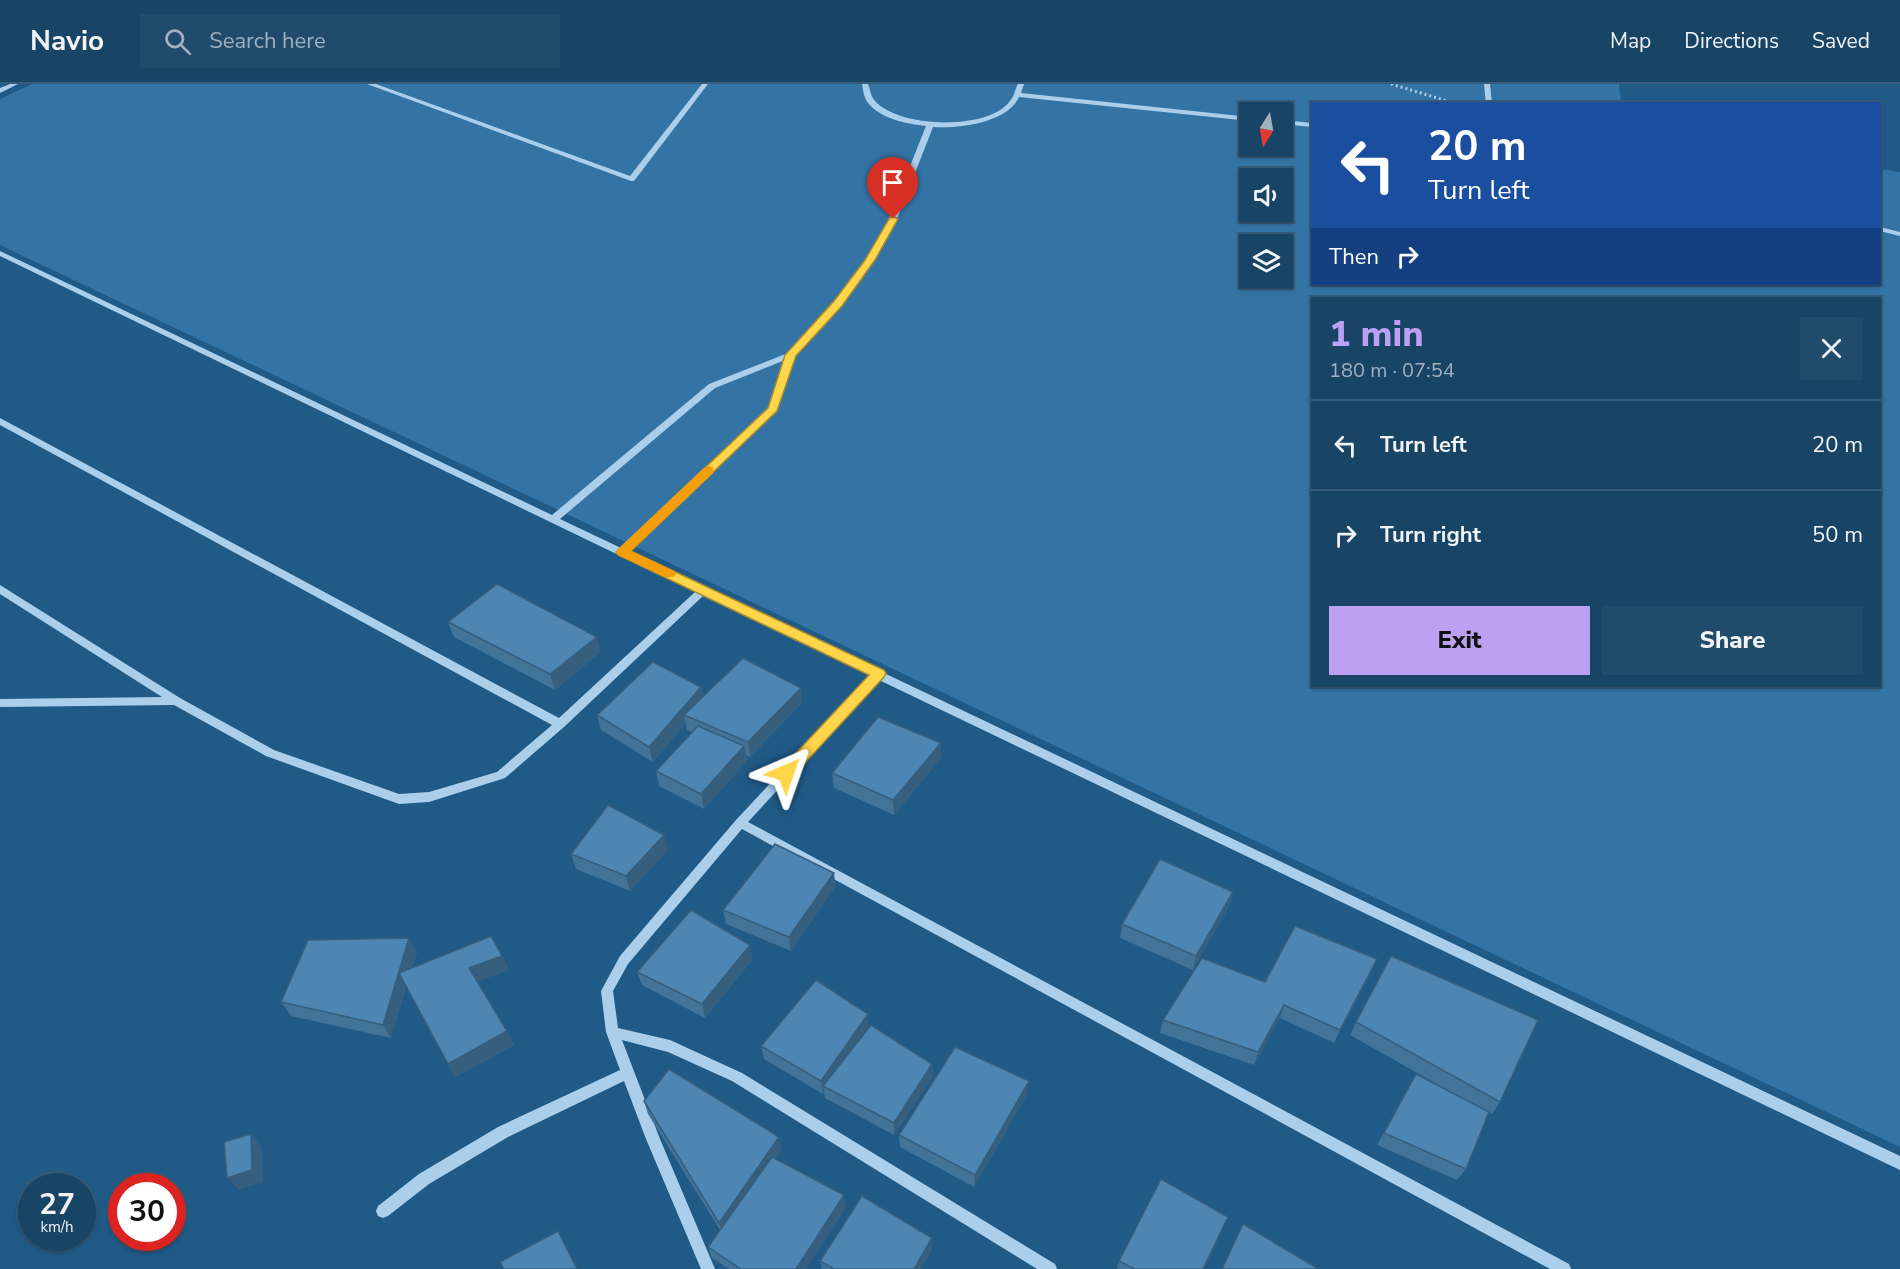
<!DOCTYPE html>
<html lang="en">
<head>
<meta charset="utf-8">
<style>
	:root { --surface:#184465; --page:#214b6b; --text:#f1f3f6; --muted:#9fb0bf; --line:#365c79; --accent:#bca0f2 }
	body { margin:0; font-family:"Nunito Sans",sans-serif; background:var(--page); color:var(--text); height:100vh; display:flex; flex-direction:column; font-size:22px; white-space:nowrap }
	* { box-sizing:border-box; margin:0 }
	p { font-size:20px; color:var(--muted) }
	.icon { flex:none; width:33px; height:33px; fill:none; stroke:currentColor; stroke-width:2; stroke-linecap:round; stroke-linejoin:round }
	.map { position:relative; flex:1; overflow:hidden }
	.panel { position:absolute; left:1311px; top:213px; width:570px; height:390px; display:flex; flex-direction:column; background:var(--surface); border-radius:0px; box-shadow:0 2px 4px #0004,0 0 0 2px var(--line) }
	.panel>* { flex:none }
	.hud { position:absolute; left:1311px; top:18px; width:570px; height:183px; border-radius:0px; box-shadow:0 2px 4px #0004,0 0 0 2px var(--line); background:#1a4fa0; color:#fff; overflow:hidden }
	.needle { width:39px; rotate:191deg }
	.controls { position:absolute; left:1239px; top:18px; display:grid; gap:12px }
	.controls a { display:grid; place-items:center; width:54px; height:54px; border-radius:0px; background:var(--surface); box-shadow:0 2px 4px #0004,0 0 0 2px var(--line); font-size:30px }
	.speed { position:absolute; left:18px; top:1089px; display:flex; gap:12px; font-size:30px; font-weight:700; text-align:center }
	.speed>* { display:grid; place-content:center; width:78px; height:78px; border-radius:50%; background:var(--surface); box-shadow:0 2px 4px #0004,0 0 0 2px var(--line); line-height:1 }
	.speed small { font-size:15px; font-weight:400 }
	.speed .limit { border:9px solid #d22; background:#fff; color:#111 }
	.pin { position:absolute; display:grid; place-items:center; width:51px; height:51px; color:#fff; margin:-62px -26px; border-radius:50% 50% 50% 0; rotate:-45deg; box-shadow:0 0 6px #0007 }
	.pin .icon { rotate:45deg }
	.me { position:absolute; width:66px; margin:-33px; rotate:43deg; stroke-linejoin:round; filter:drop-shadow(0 0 4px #0008) }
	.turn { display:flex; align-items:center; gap:21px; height:126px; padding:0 18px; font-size:27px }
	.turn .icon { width:78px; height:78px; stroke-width:2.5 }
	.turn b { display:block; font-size:42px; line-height:51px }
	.then { display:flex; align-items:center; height:57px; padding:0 18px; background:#0003; gap:12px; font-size:22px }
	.round { display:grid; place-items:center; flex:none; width:63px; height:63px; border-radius:0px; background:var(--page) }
	.head { display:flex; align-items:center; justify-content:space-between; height:102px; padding:0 18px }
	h1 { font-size:36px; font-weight:800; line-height:45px; color:var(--accent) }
	.button { display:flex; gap:12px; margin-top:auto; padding:12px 18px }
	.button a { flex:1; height:69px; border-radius:0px; background:var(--accent); color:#111; font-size:24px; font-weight:800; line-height:69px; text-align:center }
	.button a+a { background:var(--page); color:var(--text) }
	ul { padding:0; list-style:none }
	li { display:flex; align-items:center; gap:18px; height:90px; padding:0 18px; border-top:2px solid var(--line) }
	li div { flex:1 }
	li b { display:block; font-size:22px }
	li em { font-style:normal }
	header { display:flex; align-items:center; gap:36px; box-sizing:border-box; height:84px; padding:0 30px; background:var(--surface); border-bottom:2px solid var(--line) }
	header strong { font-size:28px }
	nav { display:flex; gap:33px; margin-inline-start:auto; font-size:21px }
	.search { width:420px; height:54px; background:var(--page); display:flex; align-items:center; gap:15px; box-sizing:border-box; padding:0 21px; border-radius:0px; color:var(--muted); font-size:22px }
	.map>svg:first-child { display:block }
</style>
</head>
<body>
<header>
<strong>Navio</strong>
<div class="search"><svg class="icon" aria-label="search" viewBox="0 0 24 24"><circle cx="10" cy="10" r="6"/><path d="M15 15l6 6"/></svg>Search here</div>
<nav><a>Map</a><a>Directions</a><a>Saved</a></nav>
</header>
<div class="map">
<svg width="1900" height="1185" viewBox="0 0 1900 1185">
	<rect width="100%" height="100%" fill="#205a87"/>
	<path fill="#3474a5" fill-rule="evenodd" d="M32 0H1619L1621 19 1312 20V200H1880V85L1900 88V1063L0 161V15ZM1250 28H1282V62H1250ZM1250 94H1282V128H1250ZM1250 160H1282V194H1250ZM1312 214H1880V602H1312Z"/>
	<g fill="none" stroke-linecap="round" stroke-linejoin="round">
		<path stroke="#abcfea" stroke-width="3" stroke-dasharray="2 3" stroke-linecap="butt" d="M1391 0 1457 20"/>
		<path fill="#abcfea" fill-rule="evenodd" d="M10 0H18L0 9V4Z
			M367 0H376L630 92 702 0H708L634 97H631Z
			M862 0H868C870 5 871 13 875 17 899 44 988 47 1010 17 1014 13 1015 5 1018 0H1024L1021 9 1250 33V37L1019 13C1008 39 958 45 933 43L897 135 874 176 841 221 795 272 776 327 629 467 877 586H883L884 589 1900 1072V1086L879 596 748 738 1569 1180 1571 1185H1550L742 745 628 880 613 907 618 944 670 956 742 989 1055 1180 1057 1185H1037L732 997 668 968 622 956 660 1055 715 1185H701L646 1055 624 997 508 1053 429 1100 388 1132 383 1134 378 1132 376 1127 378 1122 419 1090 498 1043 620 986 606 948 601 907 620 872 736 736 870 592 703 512 564 643 505 694 429 718 399 720 266 672 174 621 0 623V615L162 613 0 510V501L180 614 274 666 399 710 429 708 497 688 552 641 0 341V334L559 634 695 508 0 172V167L552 431 709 300 788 269 835 217 866 175 889 135 926 42C907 40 881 35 868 19 864 14 863 6 862 0ZM785 276 769 324 621 464 560 435 715 304Z
			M1484 0H1490L1492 20H1486Z
			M1282 36 1312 39V43L1282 40Z
			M1880 143 1900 148V152L1880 147Z"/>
	</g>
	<path fill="#427399" d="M448 538 601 568 555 606 454 553Z
		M701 603 703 612 802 619 750 673 746 671 747 677 704 725 659 702 656 687 692 648 687 646 686 639 653 678 601 646 597 631Z
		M941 674 894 731 834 704 832 689Z
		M668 766 630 807 576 785 571 770Z
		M834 789 835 803 791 867 726 840 723 826Z
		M1233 808 1229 822 1193 886 1120 854 1122 840Z
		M417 868 412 884 502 872 509 886 477 897 514 961 455 993 406 903 391 954 291 932 281 918Z
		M753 875 705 934 642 901 637 888Z
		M1371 889 1334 959 1280 934 1254 981 1160 949 1163 936 1265 898Z
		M1356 938 1500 1018 1492 1030 1489 1028 1466 1085 1457 1096 1377 1061 1416 990 1458 1012 1350 951Z
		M869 943 932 980 933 992 894 1051 825 1014 824 1008 823 1010 764 975 761 962Z
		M1027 1010 974 1103 900 1063 899 1051Z
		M644 1017 782 1065 775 1075 846 1123 806 1185H729L712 1174 708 1163 720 1146 648 1030Z
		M1223 1144 1204 1185H1117L1119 1177Z
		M932 1165 921 1185H822L820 1177Z"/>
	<path fill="#365e7d" d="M597 553 601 568 555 606 550 590Z
		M701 603 704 618 684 631 686 639 653 678 649 663Z
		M801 604 802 619 750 673 748 658Z
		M941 659V674L894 731 893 716Z
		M744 662 747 677 704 725 701 710Z
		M664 751 668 766 630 807 626 792Z
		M834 789 835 803 791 867 789 853Z
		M1233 808 1229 822 1193 886 1196 872Z
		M409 854 417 868 391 954 383 941Z
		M750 861 753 875 705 934 702 920Z
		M502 872 509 886 476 898 469 884Z
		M1377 875 1371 889 1334 959 1340 946Z
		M1284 921 1280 934 1254 981 1258 968Z
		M868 930 869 943 823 1002 824 1008 823 1010 821 997Z
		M507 947 514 961 455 993 448 980Z
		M932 980 933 992 894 1051V1039Z
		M1029 997 1027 1010 974 1103 975 1091Z
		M251 1050 262 1063 263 1098 239 1106 227 1094Z
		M779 1053 782 1065 723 1150 719 1139Z
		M844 1111 846 1123 806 1185H796Z
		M1228 1133 1204 1185H1203Z
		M558 1147 564 1158 578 1185H577Z
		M932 1154V1165L921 1185H914Z"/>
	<path fill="#4d86b2" stroke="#365e7d" stroke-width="1.5" d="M497 500 597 553 550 590 448 538Z
		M743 574 801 604 748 658 684 631Z
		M653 578 701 603 649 663 597 631Z
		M878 633 941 659 893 716 832 689Z
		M698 642 744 662 701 710 656 687Z
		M608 721 664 751 626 792 571 770Z
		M775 760 834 789 789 853 723 826Z
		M1160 775 1233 808 1196 872 1122 840Z
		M691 826 750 861 702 920 637 888Z
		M1295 842 1377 875 1340 946 1284 921 1258 968 1163 936 1202 874 1265 898Z
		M491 852 502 872 469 884 507 947 448 980 399 889Z
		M409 854 383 941 281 918 308 856Z
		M1391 872 1538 936 1500 1018 1356 938Z
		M816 896 868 930 821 997 761 962Z
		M871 941 932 980 894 1039 823 1002Z
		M955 963 1029 997 975 1091 899 1051Z
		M669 985 779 1053 719 1139 644 1017Z
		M1416 990 1489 1028 1466 1085 1384 1049Z
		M251 1050 252 1086 227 1094 224 1058Z
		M772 1073 844 1111 796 1185H741L708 1163Z
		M1161 1095 1228 1133 1203 1185H1134L1119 1177Z
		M862 1112 932 1154 914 1185H834L820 1177Z
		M1243 1140 1317 1184V1185H1222Z
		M558 1147 577 1185H504L500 1178Z"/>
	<path fill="#ffd54a" stroke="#a68a30" stroke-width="1.5" d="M893 132 898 135 875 176 842 222 796 272 777 327 631 467 884 586 886 589 884 593 792 693H781L779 689 781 685 869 591 618 471 616 468 768 324 785 271 834 217 865 176 890 133Z"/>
	<path fill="#f59e0b" d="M709 382 713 384V389L631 467 674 487 676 490 674 493H665L618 471 616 468 618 465 704 384Z"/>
</svg>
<div class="controls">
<a><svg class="needle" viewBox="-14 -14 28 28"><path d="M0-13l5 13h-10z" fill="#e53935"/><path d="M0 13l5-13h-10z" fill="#9fb0bf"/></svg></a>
<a><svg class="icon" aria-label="sound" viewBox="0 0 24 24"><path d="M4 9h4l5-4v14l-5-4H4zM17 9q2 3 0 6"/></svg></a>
<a><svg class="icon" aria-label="layers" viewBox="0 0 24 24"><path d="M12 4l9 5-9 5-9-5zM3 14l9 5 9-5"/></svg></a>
</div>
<div class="speed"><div>27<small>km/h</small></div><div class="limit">30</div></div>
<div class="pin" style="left:893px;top:135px;background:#d93025"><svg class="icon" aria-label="arrive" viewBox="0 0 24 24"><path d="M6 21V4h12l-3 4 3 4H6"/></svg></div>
<svg class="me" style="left:786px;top:689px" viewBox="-20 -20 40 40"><path d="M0-17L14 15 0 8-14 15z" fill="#ffd54a" stroke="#fff" stroke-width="4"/></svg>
<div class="hud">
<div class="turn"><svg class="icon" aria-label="left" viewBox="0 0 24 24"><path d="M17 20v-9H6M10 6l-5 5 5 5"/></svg><div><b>20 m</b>Turn left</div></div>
<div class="then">Then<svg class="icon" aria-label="right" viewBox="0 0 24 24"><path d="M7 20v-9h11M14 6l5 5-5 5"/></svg></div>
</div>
<section class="panel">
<div class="head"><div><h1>1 min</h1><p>180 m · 07:54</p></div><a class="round"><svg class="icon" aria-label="close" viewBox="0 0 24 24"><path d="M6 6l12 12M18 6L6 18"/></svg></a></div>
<ul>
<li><svg class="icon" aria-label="left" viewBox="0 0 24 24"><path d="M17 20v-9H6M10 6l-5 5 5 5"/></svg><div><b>Turn left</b></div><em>20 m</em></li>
<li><svg class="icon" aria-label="right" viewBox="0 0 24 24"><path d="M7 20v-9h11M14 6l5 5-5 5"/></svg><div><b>Turn right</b></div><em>50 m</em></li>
</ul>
<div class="button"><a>Exit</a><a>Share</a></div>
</section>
</div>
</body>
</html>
